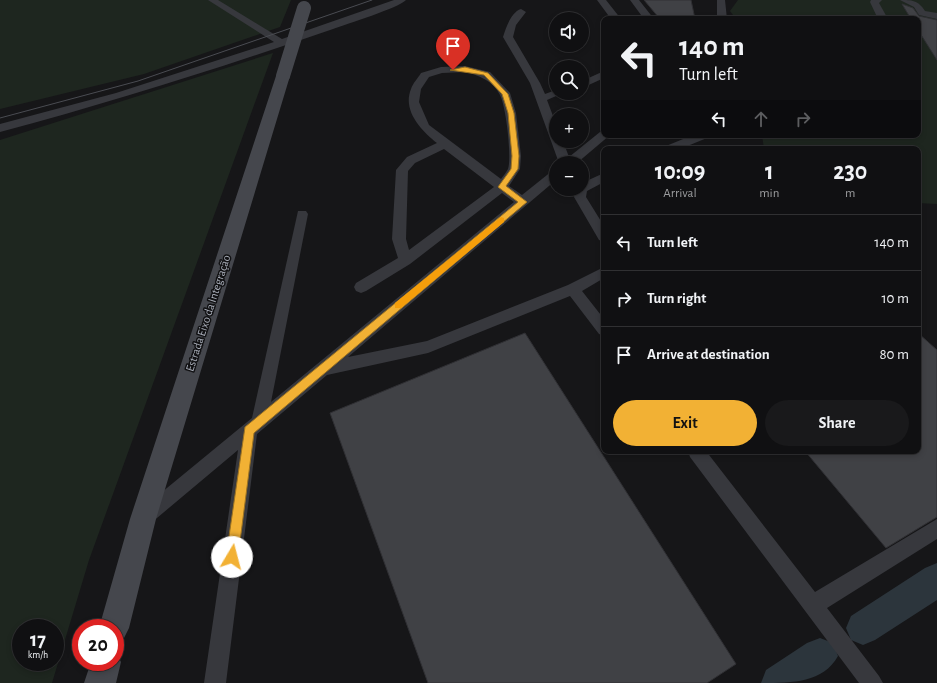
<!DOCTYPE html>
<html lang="en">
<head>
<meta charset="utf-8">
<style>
	:root { --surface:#101012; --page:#19191b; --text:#f1f3f6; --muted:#9c9d9f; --line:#303032; --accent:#f2b134 }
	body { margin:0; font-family:"Alegreya Sans",sans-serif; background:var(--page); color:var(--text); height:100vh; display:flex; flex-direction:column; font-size:15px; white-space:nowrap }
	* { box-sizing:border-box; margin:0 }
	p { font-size:13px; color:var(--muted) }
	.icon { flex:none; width:22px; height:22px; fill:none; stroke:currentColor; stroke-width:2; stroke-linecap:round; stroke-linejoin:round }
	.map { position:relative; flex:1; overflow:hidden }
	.details { position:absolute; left:601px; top:146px; width:320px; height:308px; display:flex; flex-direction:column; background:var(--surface); border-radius:8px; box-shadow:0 2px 6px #0003,0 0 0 1px var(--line) }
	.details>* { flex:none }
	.guide { position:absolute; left:601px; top:16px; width:320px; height:122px; border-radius:8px; box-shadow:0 2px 6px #0003,0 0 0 1px var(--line); background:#101012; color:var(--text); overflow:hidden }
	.controls { position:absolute; left:549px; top:12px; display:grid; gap:8px }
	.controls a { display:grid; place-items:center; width:40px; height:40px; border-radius:50%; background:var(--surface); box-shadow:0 2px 6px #0003,0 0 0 1px var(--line); font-size:20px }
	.speed { position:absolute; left:12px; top:619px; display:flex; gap:8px; font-size:20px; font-weight:700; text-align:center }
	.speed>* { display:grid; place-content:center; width:52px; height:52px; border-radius:50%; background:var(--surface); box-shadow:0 2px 6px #0003,0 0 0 1px var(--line); line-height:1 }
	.speed small { font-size:10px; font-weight:400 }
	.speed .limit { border:6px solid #d22; background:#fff; color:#111 }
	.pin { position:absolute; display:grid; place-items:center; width:34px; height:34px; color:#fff; margin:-41px -17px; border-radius:50% 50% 50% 0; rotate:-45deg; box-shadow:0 0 4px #0007 }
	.pin .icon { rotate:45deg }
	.me { position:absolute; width:44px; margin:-22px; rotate:8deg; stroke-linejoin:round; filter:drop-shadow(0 0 3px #0008) }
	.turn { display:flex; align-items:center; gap:14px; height:84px; padding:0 12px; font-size:18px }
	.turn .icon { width:52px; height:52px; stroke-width:2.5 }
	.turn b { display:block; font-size:28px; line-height:34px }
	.lanes { display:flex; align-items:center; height:38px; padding:0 12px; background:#0003; justify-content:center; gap:20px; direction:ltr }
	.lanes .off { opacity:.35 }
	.eta { display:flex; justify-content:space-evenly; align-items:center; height:68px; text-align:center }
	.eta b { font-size:24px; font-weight:700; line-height:28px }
	.button { display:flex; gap:8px; margin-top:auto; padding:8px 12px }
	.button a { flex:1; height:46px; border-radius:24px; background:var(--accent); color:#111; font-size:16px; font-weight:700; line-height:46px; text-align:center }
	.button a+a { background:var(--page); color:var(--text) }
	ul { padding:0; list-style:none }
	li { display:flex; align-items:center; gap:12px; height:56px; padding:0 12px; border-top:1px solid var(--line) }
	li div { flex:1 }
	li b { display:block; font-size:15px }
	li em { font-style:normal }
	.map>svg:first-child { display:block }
</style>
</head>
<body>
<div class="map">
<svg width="937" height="683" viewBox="0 0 937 683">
	<rect width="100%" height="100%" fill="#161618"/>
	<path fill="#1e261f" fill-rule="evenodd" d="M0 0H291L280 27 144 74 0 109Z
		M738 0H937V204L918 203V149H764L762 135H918V19H736L730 11Z
		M273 53 89 560 52 683H0V140ZM21 628H55V662H21Z"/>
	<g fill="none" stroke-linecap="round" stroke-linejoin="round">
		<path fill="#2c353c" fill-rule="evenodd" d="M937 563V600L875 640 863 645 851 640 846 628 851 616 925 568Z
			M820 638 833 643 838 656C823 683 792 683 761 683L766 670 807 643Z"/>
	</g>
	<path fill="#404145" stroke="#303034" d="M644 0H691L695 19H660Z
		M902 4 913 8 919 16 937 20V60L918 30V19H911Z
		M525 333 736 664 707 683H428L330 413Z
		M918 333 937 350V517L886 548 805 451H918Z"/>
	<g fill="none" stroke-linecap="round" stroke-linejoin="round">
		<path fill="#37383d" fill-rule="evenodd" d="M208 0H218L282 39 394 0H406C399 8 346 24 333 29 223 67 113 102 0 132V124L116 93 274 42Z
			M597 0H606L621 19H611Z
			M630 0H639L654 19H644Z
			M717 0H725L727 19H717Z
			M871 0H882L879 3 888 19H878L870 2Z
			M900 0C912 0 918 0 925 11L937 13V19L919 15 914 7Z
			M521 9 526 12 516 25 513 37 540 83 545 94 556 90V93H563L547 100 556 124V141H563L569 157 600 132 604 131V135H610L577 163H559L530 83 503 37C506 28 511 12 521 9Z
			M465 66 490 72 510 93 516 113 521 156 520 169 509 186 522 195 552 171 556 170V180L348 357 427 341 568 285 604 267V278L582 291 604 319V336L599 334 570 296 428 353 327 375 257 434 226 683H204L238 450 151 523 145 526 139 523 136 517 139 511 252 418 298 211H306L308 214 271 402 514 202 502 193 410 264 366 291 361 293 356 291 354 287 356 283 398 258 392 239 396 170 407 157 437 143C422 131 402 111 411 89 413 83 418 78 421 73L441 67ZM465 72C479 75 493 81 500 95 506 106 512 158 508 169 506 173 503 176 501 179L429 125 419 102 421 89 429 77 442 73ZM444 149 494 187 409 250 406 239 408 171 415 163Z
			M604 71V78L582 88V81Z
			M693 135H709L707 138 680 149H664L666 146Z
			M604 173V182L587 191 586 197 604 226V242L599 240 574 197 575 189H582V183Z
			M688 451H706L815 592 937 519V539L827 608 879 676 883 683H859L690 457Z"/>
		<path fill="#45474d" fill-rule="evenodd" d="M283 72 288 73 290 76 156 519 129 628 124 638 115 642V628H99L130 519 276 76 278 73Z
			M115 650 121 662 116 683H84L91 662H115Z"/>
		<path stroke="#4a4c52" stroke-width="1" d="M0 118 138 81 372 0"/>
		<path stroke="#45474d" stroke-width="14" d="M283 76 304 8"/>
	</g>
	<path fill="#f2b134" stroke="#9d7322" d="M465 67 488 73 508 94 514 113 519 156 518 169 506 186 527 202 254 433 238 557 236 561 232 563 228 561 226 557 245 427 518 202 498 187 511 169 512 156 508 113 502 94 484 75 450 70Z"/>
	<path fill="#f59e0b" d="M501 217 504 218V222L401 308H395V303Z"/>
	<g text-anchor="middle" stroke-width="3" stroke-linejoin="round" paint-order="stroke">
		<g font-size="12" fill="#a8adb8" stroke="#111113">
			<text transform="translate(208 313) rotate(-72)" y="4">Estrada Eixo da Integração</text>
		</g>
	</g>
</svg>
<div class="controls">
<a><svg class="icon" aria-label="sound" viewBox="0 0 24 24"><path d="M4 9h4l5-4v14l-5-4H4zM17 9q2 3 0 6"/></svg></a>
<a><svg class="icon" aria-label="search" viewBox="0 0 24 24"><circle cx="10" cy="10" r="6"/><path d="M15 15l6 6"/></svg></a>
<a>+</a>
<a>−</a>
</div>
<div class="speed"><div>17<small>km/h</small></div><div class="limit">20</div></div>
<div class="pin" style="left:453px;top:70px;background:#d93025"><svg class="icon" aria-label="arrive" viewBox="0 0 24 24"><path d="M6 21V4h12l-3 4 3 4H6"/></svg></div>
<svg class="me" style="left:232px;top:557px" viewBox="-20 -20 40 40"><circle r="19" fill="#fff"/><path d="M0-13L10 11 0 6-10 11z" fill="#f2b134"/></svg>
<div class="guide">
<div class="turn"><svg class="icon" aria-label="left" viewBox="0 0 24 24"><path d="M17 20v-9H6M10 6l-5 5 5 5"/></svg><div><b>140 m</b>Turn left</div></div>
<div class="lanes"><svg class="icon" aria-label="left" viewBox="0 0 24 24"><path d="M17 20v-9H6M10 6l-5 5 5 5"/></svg><svg class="icon off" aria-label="ahead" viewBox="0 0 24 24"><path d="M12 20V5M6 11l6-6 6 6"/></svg><svg class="icon off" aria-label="right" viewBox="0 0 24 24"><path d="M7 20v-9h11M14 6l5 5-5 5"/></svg></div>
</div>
<section class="details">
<div class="eta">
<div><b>10:09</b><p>Arrival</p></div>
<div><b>1</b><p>min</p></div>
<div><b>230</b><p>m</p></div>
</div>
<ul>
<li><svg class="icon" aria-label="left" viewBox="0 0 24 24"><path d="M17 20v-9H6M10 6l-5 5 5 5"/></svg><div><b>Turn left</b></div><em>140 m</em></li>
<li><svg class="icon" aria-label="right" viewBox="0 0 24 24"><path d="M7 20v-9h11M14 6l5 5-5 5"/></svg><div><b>Turn right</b></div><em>10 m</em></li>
<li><svg class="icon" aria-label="arrive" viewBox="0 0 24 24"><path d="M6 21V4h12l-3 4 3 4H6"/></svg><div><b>Arrive at destination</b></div><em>80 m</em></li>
</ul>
<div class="button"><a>Exit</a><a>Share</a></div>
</section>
</div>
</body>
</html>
